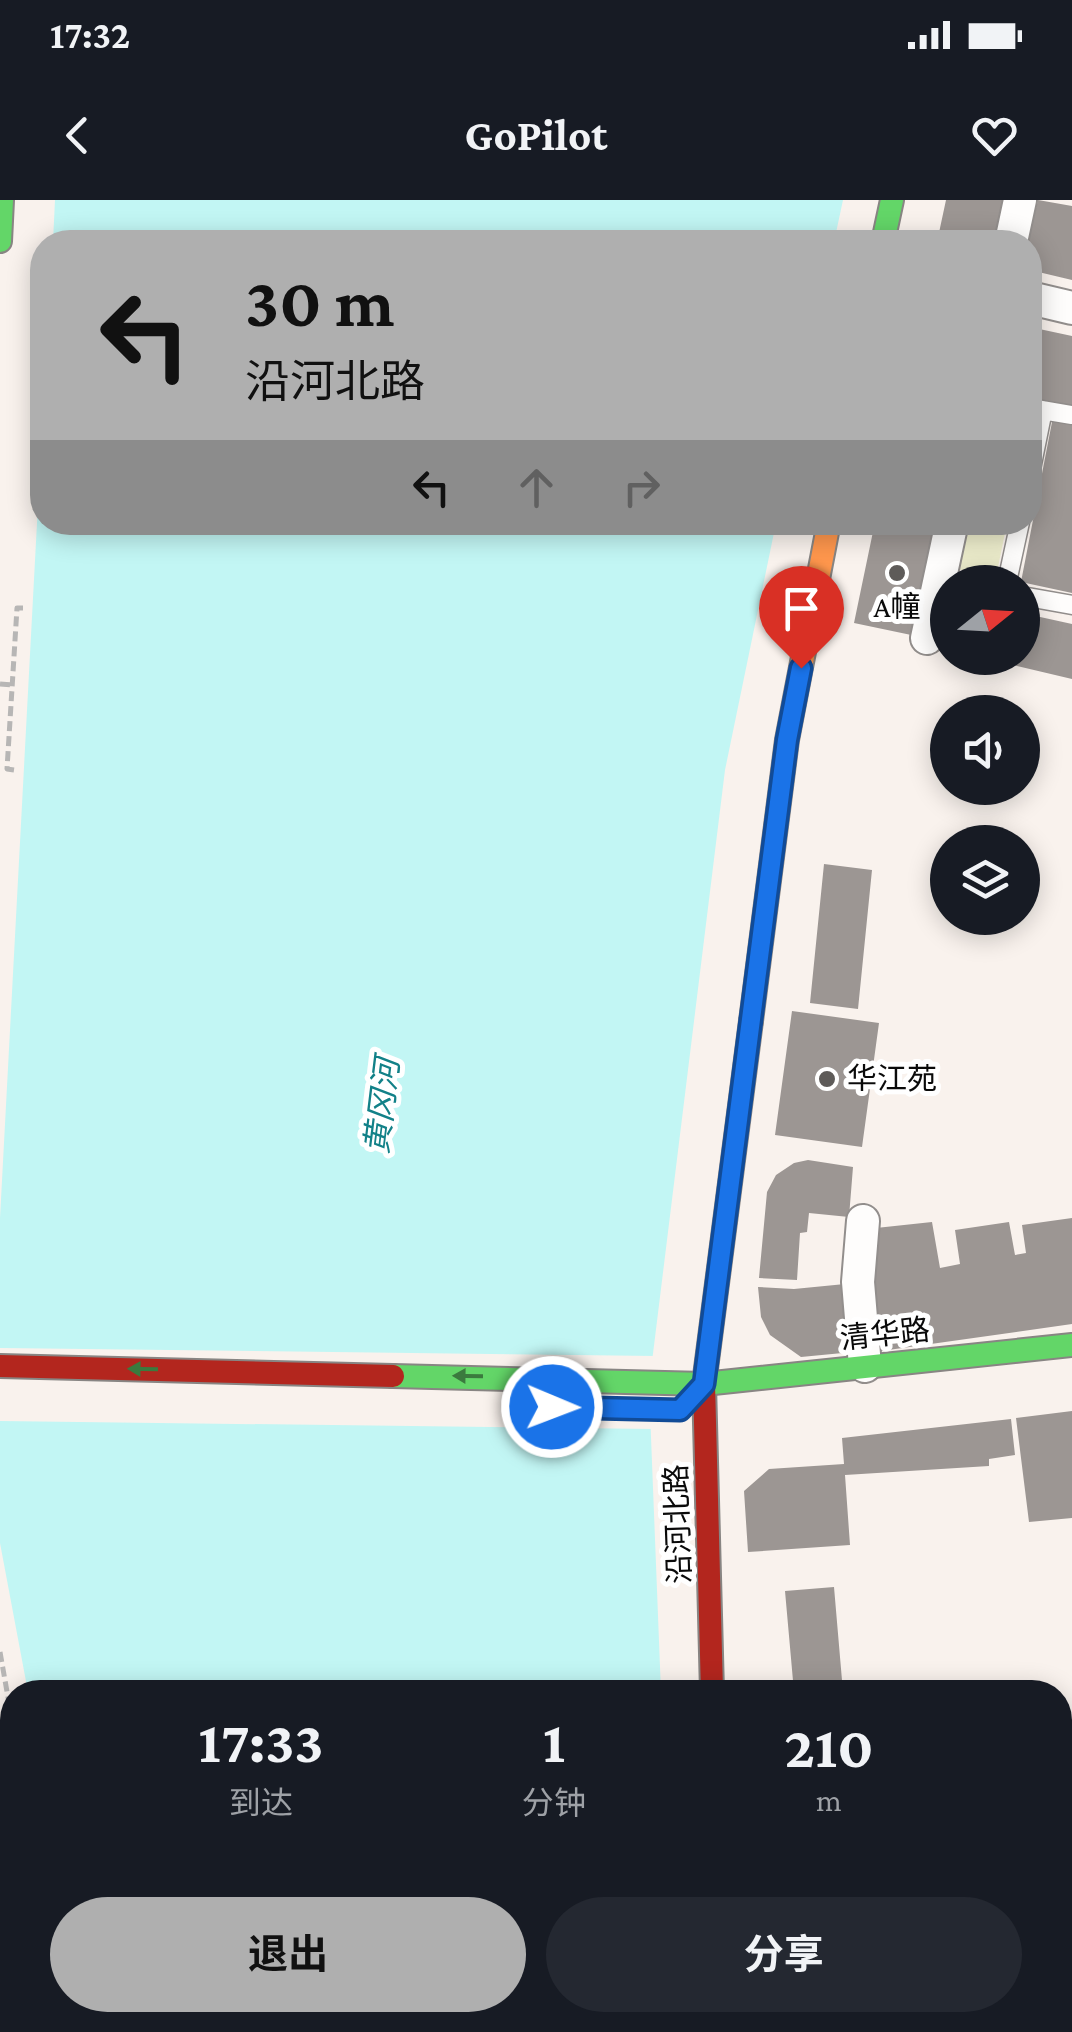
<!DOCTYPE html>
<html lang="zh">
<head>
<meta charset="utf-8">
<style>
	:root { --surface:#171b24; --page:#242831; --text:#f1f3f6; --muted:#9ea1a6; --accent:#afafaf }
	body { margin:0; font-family:"Crimson Pro","Noto Sans SC",serif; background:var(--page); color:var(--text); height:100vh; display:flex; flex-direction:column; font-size:38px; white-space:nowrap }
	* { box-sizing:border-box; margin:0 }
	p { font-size:32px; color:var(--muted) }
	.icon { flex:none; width:55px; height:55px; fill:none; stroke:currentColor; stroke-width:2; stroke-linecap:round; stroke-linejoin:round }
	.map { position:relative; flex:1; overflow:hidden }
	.sheet { position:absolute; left:0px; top:1480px; width:1072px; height:352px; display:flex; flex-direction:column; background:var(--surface); border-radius:40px 40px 0 0; box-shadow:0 5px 25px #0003 }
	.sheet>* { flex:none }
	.hud { position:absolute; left:30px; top:30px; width:1012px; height:305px; border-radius:40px; box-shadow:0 5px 25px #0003; background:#afafaf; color:#111; overflow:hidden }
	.needle { width:65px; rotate:72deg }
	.controls { position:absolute; left:930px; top:365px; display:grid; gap:20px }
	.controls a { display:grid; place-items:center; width:110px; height:110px; border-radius:50%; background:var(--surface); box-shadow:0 5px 25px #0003; font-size:50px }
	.pin { position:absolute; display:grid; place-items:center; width:85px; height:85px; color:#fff; margin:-102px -42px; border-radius:50% 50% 50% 0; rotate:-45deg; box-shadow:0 0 10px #0007 }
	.pin .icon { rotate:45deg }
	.me { position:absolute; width:110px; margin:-55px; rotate:91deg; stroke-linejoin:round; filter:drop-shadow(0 0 8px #0008) }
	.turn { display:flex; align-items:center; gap:35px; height:210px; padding:0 50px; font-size:45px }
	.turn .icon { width:130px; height:130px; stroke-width:2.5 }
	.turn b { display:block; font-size:70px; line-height:85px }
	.lanes { display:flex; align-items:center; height:95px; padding:0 50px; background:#0003; justify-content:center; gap:50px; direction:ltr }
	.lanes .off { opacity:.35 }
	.eta { display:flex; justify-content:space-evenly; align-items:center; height:170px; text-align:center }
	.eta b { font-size:60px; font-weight:700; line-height:70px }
	.button { display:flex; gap:20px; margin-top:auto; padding:20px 50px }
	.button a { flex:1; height:115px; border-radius:60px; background:var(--accent); color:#111; font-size:40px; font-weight:700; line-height:115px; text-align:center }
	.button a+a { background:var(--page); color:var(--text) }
	.status { display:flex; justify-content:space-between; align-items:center; height:70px; padding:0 50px; background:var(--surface); direction:ltr }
	.status svg { height:28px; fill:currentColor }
	header { display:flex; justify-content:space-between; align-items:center; height:130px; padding:0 50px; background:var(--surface); font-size:45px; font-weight:700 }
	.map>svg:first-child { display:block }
</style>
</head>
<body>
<div class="status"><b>17:32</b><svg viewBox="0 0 49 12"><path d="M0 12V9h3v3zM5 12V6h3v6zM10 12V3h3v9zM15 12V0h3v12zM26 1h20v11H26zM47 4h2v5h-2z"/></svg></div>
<header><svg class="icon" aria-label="back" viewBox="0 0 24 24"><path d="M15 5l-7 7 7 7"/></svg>GoPilot<svg class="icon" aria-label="heart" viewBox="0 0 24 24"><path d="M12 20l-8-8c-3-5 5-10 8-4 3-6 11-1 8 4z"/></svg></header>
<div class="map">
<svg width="1072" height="1832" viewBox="0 0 1072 1832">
	<rect width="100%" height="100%" fill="#f9f2ed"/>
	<path fill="#ededcc" d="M966 323H1007L996 377 957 369Z"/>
	<path fill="#c2f6f4" d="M55 0H843L834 42H53Z
		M42 229V322L776 323 725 570 649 1186 661 1492H28L0 1343V1018Z
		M89 1820H688L691 1832H92Z"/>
	<path fill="#f9f2ed" d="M0 1148 657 1156 654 1186 655 1229 0 1221Z"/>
	<path fill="#9c9693" d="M946 0H1007L998 42H937Z
		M1038 0 1072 6V80L1030 70 1028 42Z
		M1030 127 1072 136V209L1030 201Z
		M1053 217 1072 221V393L1021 382Z
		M875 322H939L916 436 854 423Z
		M1022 413 1072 424V479L988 459 1022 458Z
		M824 664 872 670 858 809 810 803Z
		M792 811 879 823 862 947 775 935Z
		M808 960 853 967 849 1017 809 1013 807 1032 800 1033 797 1080 759 1078 767 992 776 975 794 963Z
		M1072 1018V1124L881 1151 869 1071 877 1069 876 1028 932 1022 940 1068 960 1064 955 1030 1009 1022 1015 1055 1026 1053 1022 1025Z
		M845 1084 853 1152 801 1157 770 1135 761 1117 758 1087 794 1089Z
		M1072 1211V1318L1029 1322 1016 1218Z
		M1011 1219 1015 1255 989 1259V1266L845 1275 850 1345 748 1352 744 1291 769 1269 844 1264 842 1238Z
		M834 1387 843 1492H794L785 1391Z
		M925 1820H1022L1017 1832H919Z"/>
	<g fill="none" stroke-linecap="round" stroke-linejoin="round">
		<g stroke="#928e8c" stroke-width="21">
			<path id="lane" d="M1030 208 1072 215
				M1030 274 1043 210
				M1007 382 1020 322
				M1022 396 1072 405
				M1060 1572 1072 1569
				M1060 1705 1072 1702"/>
		</g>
		<g stroke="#928e8c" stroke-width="36">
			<path id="street" d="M1011 42 1020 0
				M1030 98 1072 108
				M927 438 952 322
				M863 1021 858 1082 865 1166"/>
		</g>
		<g stroke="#888583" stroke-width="26">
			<path id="fast" d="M0 41 2 0
				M883 42 892 0
				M393 1176 704 1184 1072 1145"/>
		</g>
		<g stroke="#888583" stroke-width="26">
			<path id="slow" d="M751 821 787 540 829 322"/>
		</g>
		<g stroke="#888583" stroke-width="26">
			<path id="jam" d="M0 1166 393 1176
				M712 1492 704 1184 751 821
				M0 1601 12 1663
				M44 1820 47 1832
				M734 1820 737 1832"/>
		</g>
		<path stroke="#b7b6b5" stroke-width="5" stroke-dasharray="10 5" stroke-linecap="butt" d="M0 484 12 485
			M14 570 7 569 17 408H23
			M0 1452 12 1520
			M692 1820 694 1832"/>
		<use href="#lane" stroke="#fefdfc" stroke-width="18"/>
		<use href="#street" stroke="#fefdfc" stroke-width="32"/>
		<use href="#fast" stroke="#63d668" stroke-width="22"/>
		<use href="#slow" stroke="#ff974d" stroke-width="22"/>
		<use href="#jam" stroke="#b3261e" stroke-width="22"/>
	</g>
	<defs><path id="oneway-solid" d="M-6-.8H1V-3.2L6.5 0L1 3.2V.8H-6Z" transform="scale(2.5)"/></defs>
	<g fill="#3b7a3e">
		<use href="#oneway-solid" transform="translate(143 1169) rotate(-179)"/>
		<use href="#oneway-solid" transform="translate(468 1176) rotate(-179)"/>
	</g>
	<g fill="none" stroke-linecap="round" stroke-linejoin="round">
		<g stroke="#114b97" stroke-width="25">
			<path id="route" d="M552 1207 680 1210 704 1184 787 540 801 468"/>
		</g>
		<use href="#route" stroke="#1a73e8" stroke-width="18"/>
	</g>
	<g fill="#5e5b59" stroke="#fff" stroke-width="4">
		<circle cx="897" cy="373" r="10"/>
		<circle cx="827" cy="879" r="10"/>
	</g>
	<g text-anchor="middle" stroke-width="10" stroke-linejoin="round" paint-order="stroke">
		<g font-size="30" fill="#0a0a0a" stroke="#fff">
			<text x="897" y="417">A幢</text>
			<text x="847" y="889" text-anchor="start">华江苑</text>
		</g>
		<g font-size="30" fill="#0a0a0a" stroke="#fff">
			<text transform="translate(885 1134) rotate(-6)" y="10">清华路</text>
			<text transform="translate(678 1324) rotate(-92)" y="10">沿河北路</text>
		</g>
		<g font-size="32" font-style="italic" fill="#128188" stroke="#fff">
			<text transform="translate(382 906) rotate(-83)" y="11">黄冈河</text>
		</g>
	</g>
</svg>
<div class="controls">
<a><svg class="needle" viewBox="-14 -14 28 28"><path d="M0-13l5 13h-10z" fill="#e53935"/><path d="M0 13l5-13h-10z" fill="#9ea1a6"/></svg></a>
<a><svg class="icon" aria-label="sound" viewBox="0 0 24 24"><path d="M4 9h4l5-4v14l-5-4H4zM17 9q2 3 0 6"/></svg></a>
<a><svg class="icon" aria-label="layers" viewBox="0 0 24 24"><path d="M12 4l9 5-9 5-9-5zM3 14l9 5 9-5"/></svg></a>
</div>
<div class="pin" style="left:801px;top:468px;background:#d93025"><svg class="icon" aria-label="arrive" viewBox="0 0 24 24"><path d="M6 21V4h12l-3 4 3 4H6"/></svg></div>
<svg class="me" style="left:552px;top:1207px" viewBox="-20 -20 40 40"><circle r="17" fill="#1a73e8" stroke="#fff" stroke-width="3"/><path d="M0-11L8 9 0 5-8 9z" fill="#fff"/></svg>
<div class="hud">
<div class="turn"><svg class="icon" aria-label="left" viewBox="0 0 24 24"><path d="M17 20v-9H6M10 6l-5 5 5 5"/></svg><div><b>30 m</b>沿河北路</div></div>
<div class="lanes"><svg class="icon" aria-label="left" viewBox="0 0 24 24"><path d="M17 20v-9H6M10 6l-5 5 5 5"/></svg><svg class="icon off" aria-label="ahead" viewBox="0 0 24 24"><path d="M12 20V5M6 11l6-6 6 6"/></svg><svg class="icon off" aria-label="right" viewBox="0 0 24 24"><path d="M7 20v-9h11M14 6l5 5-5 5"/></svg></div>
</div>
<section class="sheet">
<div class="eta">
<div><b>17:33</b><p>到达</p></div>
<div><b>1</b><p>分钟</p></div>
<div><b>210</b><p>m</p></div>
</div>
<div class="button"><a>退出</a><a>分享</a></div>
</section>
</div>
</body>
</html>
